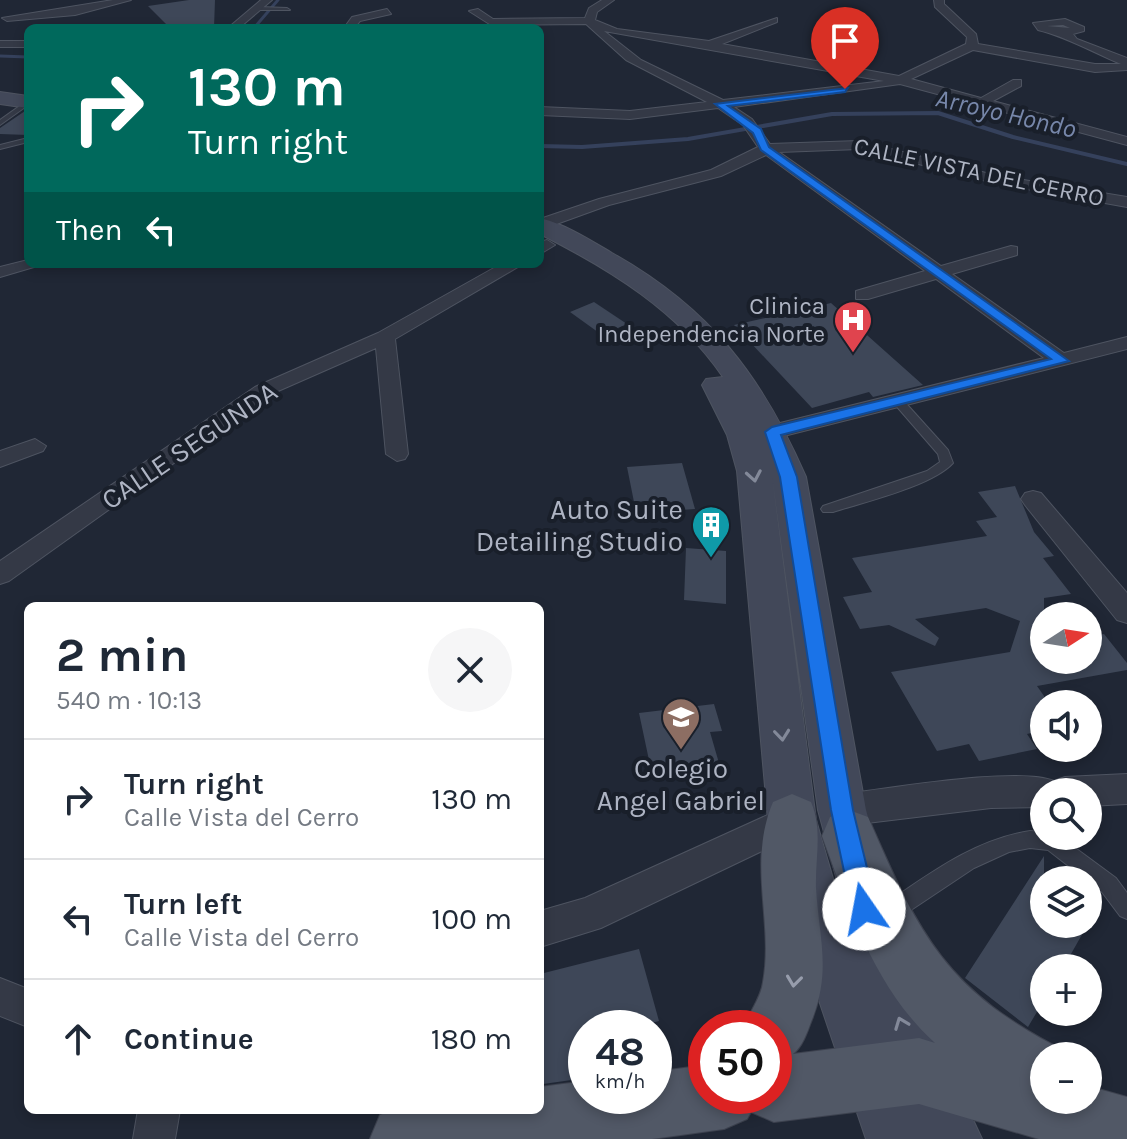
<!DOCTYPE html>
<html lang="en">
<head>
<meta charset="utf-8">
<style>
	:root { --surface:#fff; --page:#f6f6f7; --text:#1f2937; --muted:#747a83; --line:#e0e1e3 }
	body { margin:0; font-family:Karla,sans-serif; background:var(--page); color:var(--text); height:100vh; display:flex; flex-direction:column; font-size:30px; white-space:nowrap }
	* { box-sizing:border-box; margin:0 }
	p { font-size:26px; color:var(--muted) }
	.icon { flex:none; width:44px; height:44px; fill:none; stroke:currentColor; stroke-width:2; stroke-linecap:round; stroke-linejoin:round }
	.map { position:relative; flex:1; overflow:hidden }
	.details { position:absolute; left:24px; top:602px; width:520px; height:512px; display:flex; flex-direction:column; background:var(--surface); border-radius:12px; box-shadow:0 4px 12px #0003 }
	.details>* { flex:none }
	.banner { position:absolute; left:24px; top:24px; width:520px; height:244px; border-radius:12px; box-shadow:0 4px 12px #0003; background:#00695c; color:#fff; overflow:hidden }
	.needle { width:52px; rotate:78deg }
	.controls { position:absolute; left:1030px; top:602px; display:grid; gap:16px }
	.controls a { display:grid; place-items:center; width:72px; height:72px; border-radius:50%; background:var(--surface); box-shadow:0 4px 12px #0003; font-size:40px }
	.speed { position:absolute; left:568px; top:1010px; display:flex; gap:16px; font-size:40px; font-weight:700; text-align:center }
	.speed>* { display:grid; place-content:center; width:104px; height:104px; border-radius:50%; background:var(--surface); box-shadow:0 4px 12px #0003; line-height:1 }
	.speed small { font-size:20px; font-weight:400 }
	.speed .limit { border:12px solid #d22; background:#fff; color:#111 }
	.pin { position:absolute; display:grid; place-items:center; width:68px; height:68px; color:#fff; margin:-82px -34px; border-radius:50% 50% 50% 0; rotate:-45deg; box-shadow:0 0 8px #0007 }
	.pin .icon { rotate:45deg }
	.me { position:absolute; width:88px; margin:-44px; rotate:348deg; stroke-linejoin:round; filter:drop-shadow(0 0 6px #0008) }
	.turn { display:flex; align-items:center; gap:28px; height:168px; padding:0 32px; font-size:36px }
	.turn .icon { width:104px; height:104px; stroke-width:2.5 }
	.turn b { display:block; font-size:56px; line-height:68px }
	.then { display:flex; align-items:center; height:76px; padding:0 32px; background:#0003; gap:16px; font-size:30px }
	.round { display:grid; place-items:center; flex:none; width:84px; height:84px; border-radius:42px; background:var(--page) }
	.overview { display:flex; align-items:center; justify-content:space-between; height:136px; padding:0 32px }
	h1 { font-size:48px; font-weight:700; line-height:60px }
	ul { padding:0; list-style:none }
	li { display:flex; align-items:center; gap:24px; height:120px; padding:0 32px; border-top:2px solid var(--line) }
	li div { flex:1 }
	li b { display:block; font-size:30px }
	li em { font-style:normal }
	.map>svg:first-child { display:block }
</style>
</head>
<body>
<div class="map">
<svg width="1127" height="1139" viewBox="0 0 1127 1139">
	<rect width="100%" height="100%" fill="#202735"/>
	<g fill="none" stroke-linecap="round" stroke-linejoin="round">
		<path stroke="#35415c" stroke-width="3" d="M254 28 278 0
			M0 56 28 57"/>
		<path stroke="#35415c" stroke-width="4" d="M540 146 582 147 688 139 832 114 938 113 1013 137 1127 164"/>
	</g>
	<path fill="#3e4758" d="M189 0H215L214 28H170L148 6Z
		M25 111 28 135 0 134V128Z
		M594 302 627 324 602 335 570 312Z
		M831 303 923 385 873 397 869 392 812 408 734 325Z
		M682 463 695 509 667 511 664 500 634 502 627 467Z
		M1015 486 1034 532 1054 556 1043 558 1071 594 1044 598V660H1088V637L1104 634 1127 663V670L1037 686 1044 696V730L1027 734 1037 749 979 761 969 744 937 751 891 672 1010 652 1020 621 986 608 915 619 939 638 935 646 889 625 860 629 843 597 872 592 852 558 987 536 976 521 997 517 978 492Z
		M686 548 726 551V604L684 600Z
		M714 704 722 731 710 732 721 770 653 779 639 713Z
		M1044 856V924H1088L1063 968H1044V1000L1028 1027 965 978Z
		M639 949 659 1021 634 1028H586V1078L543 1084 540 974Z"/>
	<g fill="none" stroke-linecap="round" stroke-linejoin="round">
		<g stroke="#4e5461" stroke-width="2">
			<path id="lane" d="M259 7 287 8 290 10H257Z
				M28 100V105L0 125V120Z
				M28 138V142L0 149V145Z
				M898 397 902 399 948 450 953 463C932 486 864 502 833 512H823L821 509 823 506 927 471 940 462 938 454 892 401Z
				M1030 831 1044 832V836H1059L1116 878 1127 893V919L1120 916 1102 892 1048 850 1030 848 1009 852 974 868 899 918 892 921 885 918 882 911 885 904C931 873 974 840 1030 831Z"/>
		</g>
		<g stroke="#4e5461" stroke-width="2">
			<path id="street" d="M113 0H131L75 15 7 21 2 18Z
				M261 0H272L239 28H228Z
				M602 0H614L597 12 595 20 617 29 709 41 777 18V22L722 44 899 76 966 44 967 37 935 7 934 0H944V4L976 34 978 44 1095 64H1121C1092 52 1067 37 1038 30L1033 23 1065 19 1084 27V31L1073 34 1077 39 1127 58V70L1095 72 973 50 911 79 981 98 1013 80H1021V86L993 101 1127 137V145L900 84 734 107 752 119 770 144 859 141 994 175 1127 197V207L994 183 859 149 779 152 941 266 1011 246 1017 247V255L952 274 1064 353 1127 337V349L772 439H742L739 434 742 429 772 425 1044 358 936 279 868 299H856V291L925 271 766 155 721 176 609 205 540 230V219L599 199 711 170 758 147 743 125 718 108 630 119 540 115V107L630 111 707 102 626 60 586 24 491 25 469 11 478 9 493 19 585 18 589 8ZM1063 25 1070 28 1047 26ZM604 31 884 81 723 100 641 60Z
				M387 9 391 14 360 21 354 28H344L352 17Z
				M0 41H28V47H0Z
				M547 240 555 245 540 254V242Z
				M28 260V264H44L0 277V267Z
				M501 264H523L395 339 408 454 405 459 397 461 386 454 376 348 269 395 9 581 0 584V561L255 387 378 333Z
				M35 439 46 446 43 451 0 467V451Z
				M1033 491 1041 493 1127 593V623L1117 620 1025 505 1021 499 1025 493Z
				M1127 774V804L1088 806V792H1044V807L991 808 842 826 830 821 826 810 830 799 842 794C888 789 1017 766 1054 781L1065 777Z
				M792 804 804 809 809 820 804 831 601 928 540 947V911L585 898Z
				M0 978 28 989V1027L0 1016Z
				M138 1110H180L175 1139H133Z"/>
		</g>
		<g stroke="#4e5461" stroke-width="2">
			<path id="secondary" d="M0 92 28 96V108L0 104Z
				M540 218C565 224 590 240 612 253 710 308 762 376 806 477L866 810 880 862 873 880 855 887 837 880 818 810 772 476 816 820 847 927 852 914 871 906 890 914 944 1058 982 1139H866L789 912 768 820 737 471 727 435 702 385 706 379 723 377C678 311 611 270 540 234Z"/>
		</g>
		<g stroke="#3d424f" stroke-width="2">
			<path id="primary" d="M792 794 811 802C823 830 815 858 816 888 819 939 832 971 811 1022 807 1033 802 1047 793 1054L919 1038 935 1043C876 990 849 909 822 836L830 817 849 810 868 817C920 937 946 991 1067 1052L1069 1056H1044V1100H1088V1086L1127 1097V1139H1039L919 1104 774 1122 751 1112 747 1119 724 1129 652 1139H370L380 1115 392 1110H540V1087L586 1081V1096H654V1072L706 1065V1096H774V1028H743C749 1013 761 998 763 982 774 922 747 863 773 802Z"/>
		</g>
		<use href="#lane" fill="#343946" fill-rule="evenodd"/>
		<use href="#street" fill="#343946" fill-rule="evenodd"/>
		<use href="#secondary" fill="#424859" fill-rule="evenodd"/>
		<use href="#primary" fill="#515866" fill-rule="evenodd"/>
	</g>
	<defs><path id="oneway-chevron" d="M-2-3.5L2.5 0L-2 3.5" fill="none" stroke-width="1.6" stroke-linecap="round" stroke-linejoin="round" transform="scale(2)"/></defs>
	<g stroke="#838999">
		<use href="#oneway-chevron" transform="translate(754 476) rotate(80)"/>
		<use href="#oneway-chevron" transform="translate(782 735) rotate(84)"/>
		<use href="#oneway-chevron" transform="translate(901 1023) rotate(-111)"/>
	</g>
	<use stroke="#979dac" href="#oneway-chevron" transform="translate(794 981) rotate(97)"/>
	<path fill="#1a73e8" stroke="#114b97" stroke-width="2" d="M848 88 845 92 728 106 761 129 769 147 1069 361 781 435 797 477 853 810 877 909 873 918 864 921 856 918 852 909 831 810 780 477 765 432 772 427 1051 359 761 150 753 133 715 104Z"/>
	<defs>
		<g id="hospital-pin" transform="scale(2)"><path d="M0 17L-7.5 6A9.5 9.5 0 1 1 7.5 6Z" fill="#e0444e" stroke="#191f2a"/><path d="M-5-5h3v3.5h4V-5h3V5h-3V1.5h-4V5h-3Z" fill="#fff"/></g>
		<g id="building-pin" transform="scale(2)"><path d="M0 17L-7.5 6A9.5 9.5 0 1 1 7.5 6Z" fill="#0f9aa8" stroke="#191f2a"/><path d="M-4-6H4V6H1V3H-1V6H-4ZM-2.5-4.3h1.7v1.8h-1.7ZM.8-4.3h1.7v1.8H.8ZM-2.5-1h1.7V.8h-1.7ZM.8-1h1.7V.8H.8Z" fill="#fff"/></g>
		<g id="school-pin" transform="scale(2)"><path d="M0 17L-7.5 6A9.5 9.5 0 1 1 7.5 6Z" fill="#8d6e63" stroke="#191f2a"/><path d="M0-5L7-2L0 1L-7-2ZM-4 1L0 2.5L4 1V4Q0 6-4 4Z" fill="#fff"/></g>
	</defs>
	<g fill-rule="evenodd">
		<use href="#hospital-pin" x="853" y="320"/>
		<use href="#building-pin" x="711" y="525"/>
		<use href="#school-pin" x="681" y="717"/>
	</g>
	<g text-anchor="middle" stroke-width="8" stroke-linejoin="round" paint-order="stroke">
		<g font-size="24" fill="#aeb4c3" stroke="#191f2a">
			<text transform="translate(979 172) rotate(12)" y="8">CALLE VISTA DEL CERRO</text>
		</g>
		<g font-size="24" fill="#aeb4c3" stroke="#191f2a" text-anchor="end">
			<text x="825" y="314">Clinica<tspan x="825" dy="28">Independencia Norte</tspan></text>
		</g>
		<g font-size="26" font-style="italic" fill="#7787aa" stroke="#191f2a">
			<text transform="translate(1006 113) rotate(13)" y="9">Arroyo Hondo</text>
		</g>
		<g font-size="28" fill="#aeb4c3" stroke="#191f2a">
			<text transform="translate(189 445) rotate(-34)" y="10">CALLE SEGUNDA</text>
		</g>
		<g font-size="28" fill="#aeb4c3" stroke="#191f2a" text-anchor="end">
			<text x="683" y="519">Auto Suite<tspan x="683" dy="32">Detailing Studio</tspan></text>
			<text x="681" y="778" text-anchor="middle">Colegio<tspan x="681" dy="32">Angel Gabriel</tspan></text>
		</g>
	</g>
</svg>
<div class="controls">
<a><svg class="needle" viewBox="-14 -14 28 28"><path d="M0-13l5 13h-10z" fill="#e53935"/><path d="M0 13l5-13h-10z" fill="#747a83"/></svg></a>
<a><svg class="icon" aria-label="sound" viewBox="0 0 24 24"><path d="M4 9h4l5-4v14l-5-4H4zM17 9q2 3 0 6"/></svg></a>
<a><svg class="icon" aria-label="search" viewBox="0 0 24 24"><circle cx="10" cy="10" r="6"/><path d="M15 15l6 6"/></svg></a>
<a><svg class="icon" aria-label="layers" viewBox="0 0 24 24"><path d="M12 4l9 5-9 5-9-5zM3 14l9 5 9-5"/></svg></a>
<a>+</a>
<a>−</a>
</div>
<div class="speed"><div>48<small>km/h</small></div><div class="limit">50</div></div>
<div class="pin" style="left:845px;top:89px;background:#d93025"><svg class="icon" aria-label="arrive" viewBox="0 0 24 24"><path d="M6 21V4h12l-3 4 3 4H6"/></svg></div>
<svg class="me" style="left:864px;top:909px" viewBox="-20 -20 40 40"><circle r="19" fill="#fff"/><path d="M0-13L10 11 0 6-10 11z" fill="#1a73e8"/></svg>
<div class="banner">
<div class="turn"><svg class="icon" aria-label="right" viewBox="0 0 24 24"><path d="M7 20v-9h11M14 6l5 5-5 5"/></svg><div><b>130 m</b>Turn right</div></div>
<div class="then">Then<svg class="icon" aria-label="left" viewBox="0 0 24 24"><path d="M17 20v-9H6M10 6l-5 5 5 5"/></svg></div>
</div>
<section class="details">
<div class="overview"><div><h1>2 min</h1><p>540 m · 10:13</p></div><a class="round"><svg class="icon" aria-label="close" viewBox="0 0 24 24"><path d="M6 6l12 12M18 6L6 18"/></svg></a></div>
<ul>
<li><svg class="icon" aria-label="right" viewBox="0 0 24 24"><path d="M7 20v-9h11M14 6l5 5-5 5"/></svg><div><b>Turn right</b><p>Calle Vista del Cerro</p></div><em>130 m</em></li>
<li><svg class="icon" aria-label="left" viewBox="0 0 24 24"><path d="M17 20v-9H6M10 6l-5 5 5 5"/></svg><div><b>Turn left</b><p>Calle Vista del Cerro</p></div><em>100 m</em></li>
<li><svg class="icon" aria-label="ahead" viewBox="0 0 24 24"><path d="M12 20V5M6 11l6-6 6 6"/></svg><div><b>Continue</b></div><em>180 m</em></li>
</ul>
</section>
</div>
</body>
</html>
